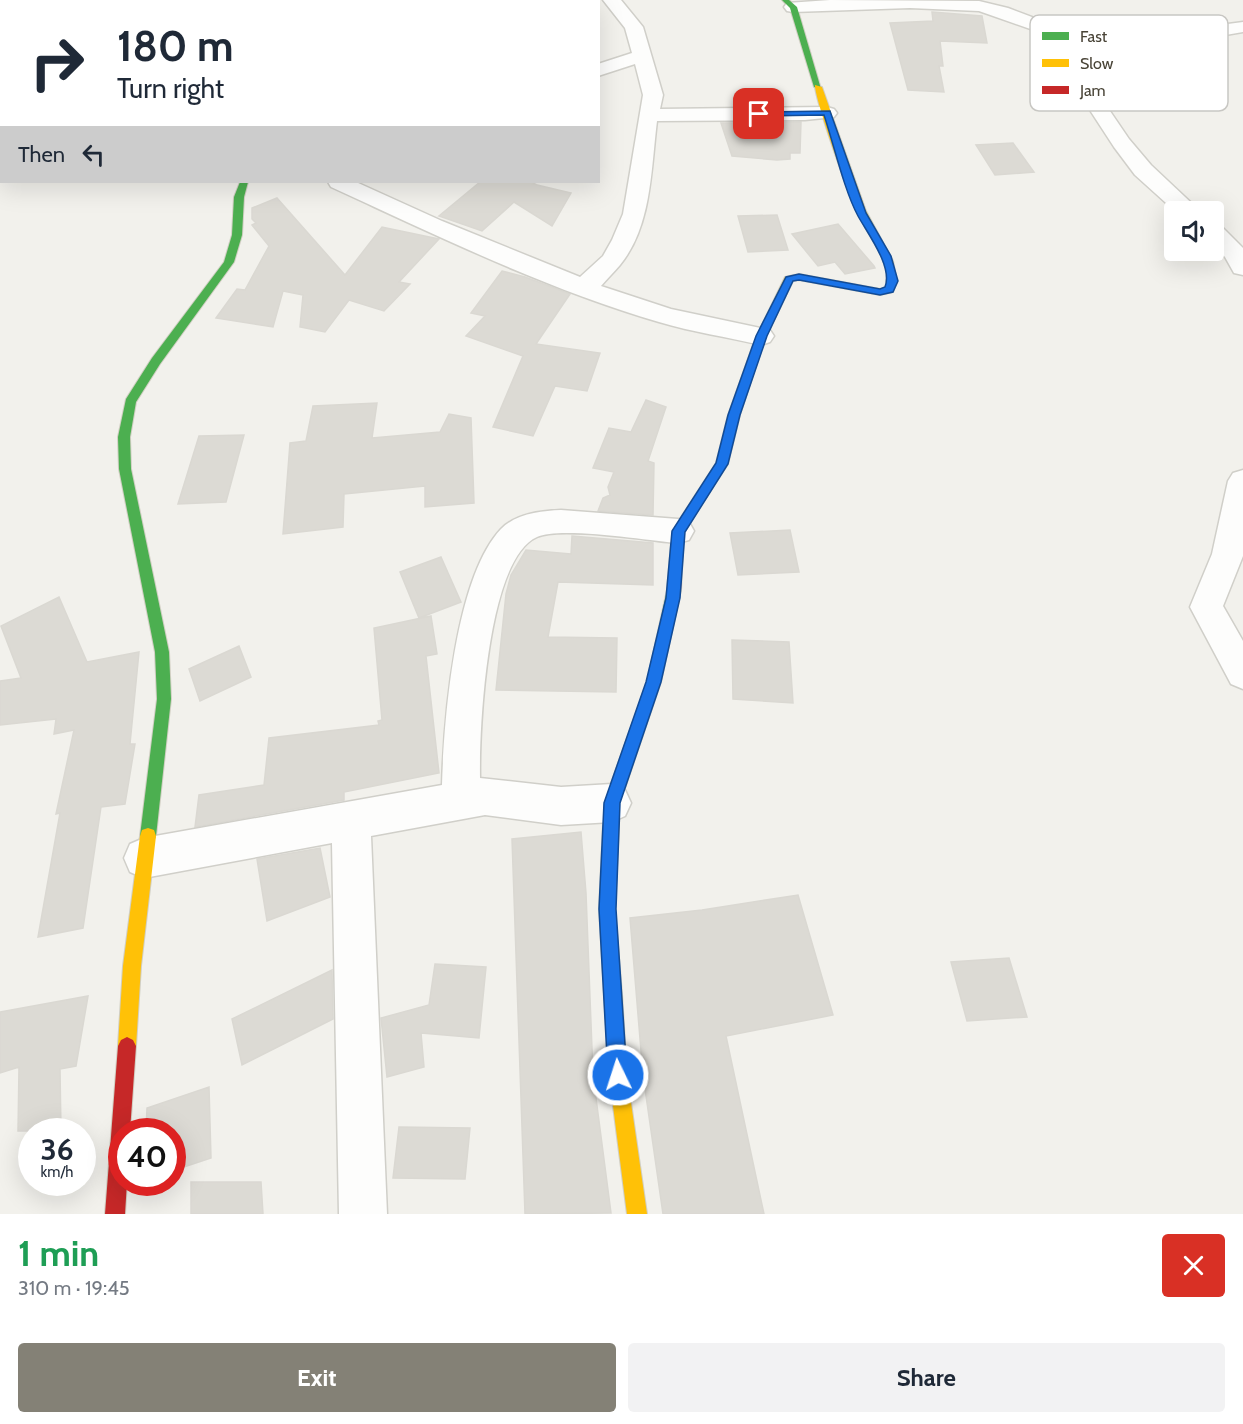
<!DOCTYPE html>
<html lang="en">
<head>
<meta charset="utf-8">
<style>
	:root { --surface:#fff; --page:#f2f2f3; --text:#1f2937; --muted:#747a83; --accent:#848176 }
	body { margin:0; font-family:Cabin,sans-serif; background:var(--page); color:var(--text); height:100vh; display:flex; flex-direction:column; font-size:22px; white-space:nowrap }
	* { box-sizing:border-box; margin:0 }
	p { font-size:20px; color:var(--muted) }
	.icon { flex:none; width:33px; height:33px; fill:none; stroke:currentColor; stroke-width:2; stroke-linecap:round; stroke-linejoin:round }
	.map { position:relative; height:1214px; overflow:hidden }
	.panel { display:flex; flex-direction:column; background:var(--surface); flex:1 }
	.panel>* { flex:none }
	.guide { position:absolute; left:0px; top:0px; width:600px; height:183px; box-shadow:0 6px 24px #0002; background:#fff; color:var(--text); overflow:hidden }
	.controls { position:absolute; left:1164px; top:201px; display:grid; gap:12px }
	.controls a { display:grid; place-items:center; width:60px; height:60px; border-radius:6px; background:var(--surface); box-shadow:0 6px 24px #0002; font-size:30px }
	.speed { position:absolute; left:18px; top:1118px; display:flex; gap:12px; font-size:30px; font-weight:700; text-align:center }
	.speed>* { display:grid; place-content:center; width:78px; height:78px; border-radius:50%; background:var(--surface); box-shadow:0 6px 24px #0002; line-height:1 }
	.speed small { font-size:15px; font-weight:400 }
	.speed .limit { border:9px solid #d22; background:#fff; color:#111 }
	.pin { position:absolute; display:grid; place-items:center; width:51px; height:51px; color:#fff; margin:-26px; border-radius:12px; box-shadow:0 3px 9px #0006 }
	.me { position:absolute; width:66px; margin:-33px; rotate:356deg; stroke-linejoin:round; filter:drop-shadow(0 0 4px #0008) }
	.turn { display:flex; align-items:center; gap:21px; height:126px; padding:0 18px; font-size:27px }
	.turn .icon { width:78px; height:78px; stroke-width:2.5 }
	.turn b { display:block; font-size:42px; line-height:51px }
	.then { display:flex; align-items:center; height:57px; padding:0 18px; background:#0003; gap:12px; font-size:22px }
	.round { display:grid; place-items:center; flex:none; width:63px; height:63px; border-radius:6px; background:var(--page) }
	.head { display:flex; align-items:center; justify-content:space-between; height:102px; padding:0 18px }
	h1 { font-size:36px; font-weight:700; line-height:45px; color:#1e9e55 }
	.primary-button { display:flex; gap:12px; margin-top:auto; padding:12px 18px }
	.primary-button a { flex:1; height:69px; border-radius:6px; background:var(--accent); color:#fff; font-size:24px; font-weight:700; line-height:69px; text-align:center }
	.primary-button a+a { background:var(--page); color:var(--text) }
	.map>svg:first-child { display:block }
</style>
</head>
<body>
<div class="map">
<svg width="1243" height="1214" viewBox="0 0 1243 1214">
	<rect width="100%" height="100%" fill="#f2f1ec"/>
	<path fill="#dcdad4" stroke="#dad8d2" stroke-width="1.5" d="M932 12 982 16 987 43 940 41 943 66H939L944 92 908 90 890 23 933 21Z
		M801 122 800 153H790V159L777 160 732 156 721 123Z
		M1013 143 1034 172 995 175 976 145Z
		M480 182H537L533 184 571 193 552 226 514 202 482 231 439 216Z
		M277 198 345 275 382 227 439 239 399 282 410 284 384 311 349 300 325 332 300 327 303 295 283 291 273 327 216 318 237 289 245 290 269 246 252 225 256 223 252 219V208Z
		M777 215 788 250 748 252 738 216Z
		M838 224 874 266 875 268 845 274 835 262 818 266 792 234Z
		M502 271 525 277 570 294 536 344 600 353 587 391 555 386 533 436 493 427 523 356 466 336 485 316 471 313Z
		M646 400 666 407 648 461 654 463 653 515 598 511 603 498 610 495 608 487 614 472 593 468 609 428 631 432Z
		M377 403 372 438 440 432 449 414 471 418 474 503 425 507V486L344 494 343 527 283 534 290 443 306 441 313 406Z
		M244 435 226 502 178 504 199 436Z
		M790 530 799 572 738 575 730 533Z
		M572 536 653 543V585L558 582 548 637 617 638 616 692 496 690 506 594 511 575 526 550 571 554Z
		M441 557 461 602 419 618 400 572Z
		M59 597 87 662 139 652 130 744H135L125 804 101 807 83 928 38 937 60 813 56 814 74 730 54 734 56 719 0 725V681L21 678 1 626Z
		M431 616 437 654 426 656 439 773 344 792V800L195 827 199 795 264 785 269 738 379 725 378 721 382 720 374 628Z
		M732 640 789 642 793 703 733 699Z
		M239 646 251 677 200 701 189 669Z
		M581 832 586 893 593 1075 611 1213 525 1214 512 839Z
		M320 848 330 897 267 921 257 859Z
		M798 895 833 1015 726 1036 764 1214H663L643 1075 630 918 702 910Z
		M1009 958 1027 1017 967 1021 951 962Z
		M435 964 486 967 479 1038 421 1033 424 1067 387 1077 381 1018 429 1005Z
		M332 970 333 1019 242 1065 232 1019Z
		M88 996 76 1066 60 1069 61 1131H18L19 1067 0 1073V1012Z
		M209 1087 211 1158 172 1171V1131H146L147 1108Z
		M399 1127 470 1128 465 1179 393 1178Z
		M191 1182H261L263 1214H191Z"/>
	<g fill="none" stroke-linecap="round" stroke-linejoin="round">
		<g stroke="#d0cfc9" stroke-width="3">
			<path id="street" d="M274 0H292V2H274Z
				M455 0H484L454 2Z
				M603 0H621L643 27 663 95 660 109 827 107 834 109 837 113 834 117 805 120 657 121C651 168 652 226 620 265 614 272 607 279 601 286L671 309 770 330 774 336 770 342 761 345C727 337 692 332 659 322 546 289 438 236 331 187L328 182H356L442 221 580 277 603 256 612 240 623 214 643 95 635 64 598 76V64L632 53 625 28Z
				M830 0 979 1 1008 8 1061 28 1091 33 1205 27 1243 22V32L1214 37 1116 43H1091L1061 39 1129 139 1151 165 1201 212H1176L1135 175 1114 147 1039 32 979 11 910 8 793 12 787 11 784 7 787 3Z
				M1214 225 1222 227 1243 248V275L1234 273 1225 257 1214 245Z
				M1243 470V556L1223 606 1243 641V689L1231 684 1190 607 1212 554 1228 481 1233 473Z
				M561 510 678 519 689 522 694 531 689 540 678 543C650 541 560 526 537 537 487 559 479 729 480 778L561 787 612 784 625 790 631 803 625 816 612 822 561 825 485 815 371 836 387 1214H339L332 843 144 878 130 872 124 858 130 844 144 838 442 785C444 719 455 578 501 529 517 513 541 511 561 510Z"/>
		</g>
		<g stroke="#d1cfc3" stroke-width="2">
			<path id="fast" d="M782 0H789L797 7 821 89 814 87 790 8Z
				M240 182H248L244 197 242 235 234 262 160 364 136 402 130 437 131 469 169 652 171 699 156 836 154 842 148 844 142 842 140 836 157 699 155 652 119 469 118 437 126 399 152 358 224 262 232 235 234 197Z
				M674 584 679 586 681 590 661 682 620 803 615 909 622 994 619 1000 613 1003 607 1000 604 994 599 909 604 803 647 682 667 590 669 586Z"/>
		</g>
		<g stroke="#d1cfc3" stroke-width="2">
			<path id="slow" d="M815 85 822 87 866 211 893 261 897 282 893 292 880 295 799 280 793 281 765 339 760 343 755 339 785 277 799 274 880 289 885 288C894 264 866 233 857 212 849 196 814 97 815 85Z
				M148 828 154 830 156 836 141 966 136 1046 133 1052 127 1055 121 1052 118 1046 123 966 140 836 142 830Z
				M613 985 619 988 622 994 627 1075 647 1214H627L609 1075 604 994 607 988Z"/>
		</g>
		<g stroke="#d1cfc3" stroke-width="2">
			<path id="jam" d="M760 335 765 339 740 415 728 464 684 532 681 590 679 594H669L667 590 672 531 716 463 728 415 755 339Z
				M127 1037 133 1040 136 1046 130 1131H122V1182H127L125 1214H105L118 1046 121 1040Z"/>
		</g>
		<use href="#street" fill="#fdfdfc" fill-rule="evenodd"/>
		<use href="#fast" fill="#4caf50" fill-rule="evenodd"/>
		<use href="#slow" fill="#ffc107" fill-rule="evenodd"/>
		<use href="#jam" fill="#c62828" fill-rule="evenodd"/>
	</g>
	<path fill="#1a73e8" stroke="#114b97" stroke-width="1.5" d="M830 111 866 213 891 256 898 281 893 292 880 295 799 280 793 281 767 336 740 415 728 464 685 532 680 598 661 682 620 803 616 909 627 1075 624 1081 618 1084 611 1081 608 1075 599 909 604 803 646 682 666 598 672 531 716 463 728 415 756 336 786 277 799 274 880 289 885 287C893 267 868 234 858 216 844 190 834 145 824 115L759 116 755 114 759 112Z"/>
	<rect x="1030" y="15" width="198" height="96" rx="9" fill="#fff" stroke="#c8c7c3" stroke-width="1.5"/>
	<rect x="1042" y="32" width="27" height="8" fill="#4caf50"/>
	<rect x="1042" y="59" width="27" height="8" fill="#ffc107"/>
	<rect x="1042" y="86" width="27" height="8" fill="#c62828"/>
	<g font-size="16" fill="#494437">
		<text x="1080" y="42">Fast</text>
		<text x="1080" y="69">Slow</text>
		<text x="1080" y="96">Jam</text>
	</g>
</svg>
<div class="controls">
<a><svg class="icon" aria-label="sound" viewBox="0 0 24 24"><path d="M4 9h4l5-4v14l-5-4H4zM17 9q2 3 0 6"/></svg></a>
</div>
<div class="speed"><div>36<small>km/h</small></div><div class="limit">40</div></div>
<div class="pin" style="left:759px;top:114px;background:#d93025"><svg class="icon" aria-label="arrive" viewBox="0 0 24 24"><path d="M6 21V4h12l-3 4 3 4H6"/></svg></div>
<svg class="me" style="left:618px;top:1075px" viewBox="-20 -20 40 40"><circle r="17" fill="#1a73e8" stroke="#fff" stroke-width="3"/><path d="M0-11L8 9 0 5-8 9z" fill="#fff"/></svg>
<div class="guide">
<div class="turn"><svg class="icon" aria-label="right" viewBox="0 0 24 24"><path d="M7 20v-9h11M14 6l5 5-5 5"/></svg><div><b>180 m</b>Turn right</div></div>
<div class="then">Then<svg class="icon" aria-label="left" viewBox="0 0 24 24"><path d="M17 20v-9H6M10 6l-5 5 5 5"/></svg></div>
</div>
</div>
<section class="panel">
<div class="head"><div><h1>1 min</h1><p>310 m · 19:45</p></div><a class="round" style="background:#d93025;color:#fff"><svg class="icon" aria-label="close" viewBox="0 0 24 24"><path d="M6 6l12 12M18 6L6 18"/></svg></a></div>
<div class="primary-button"><a>Exit</a><a>Share</a></div>
</section>
</body>
</html>
